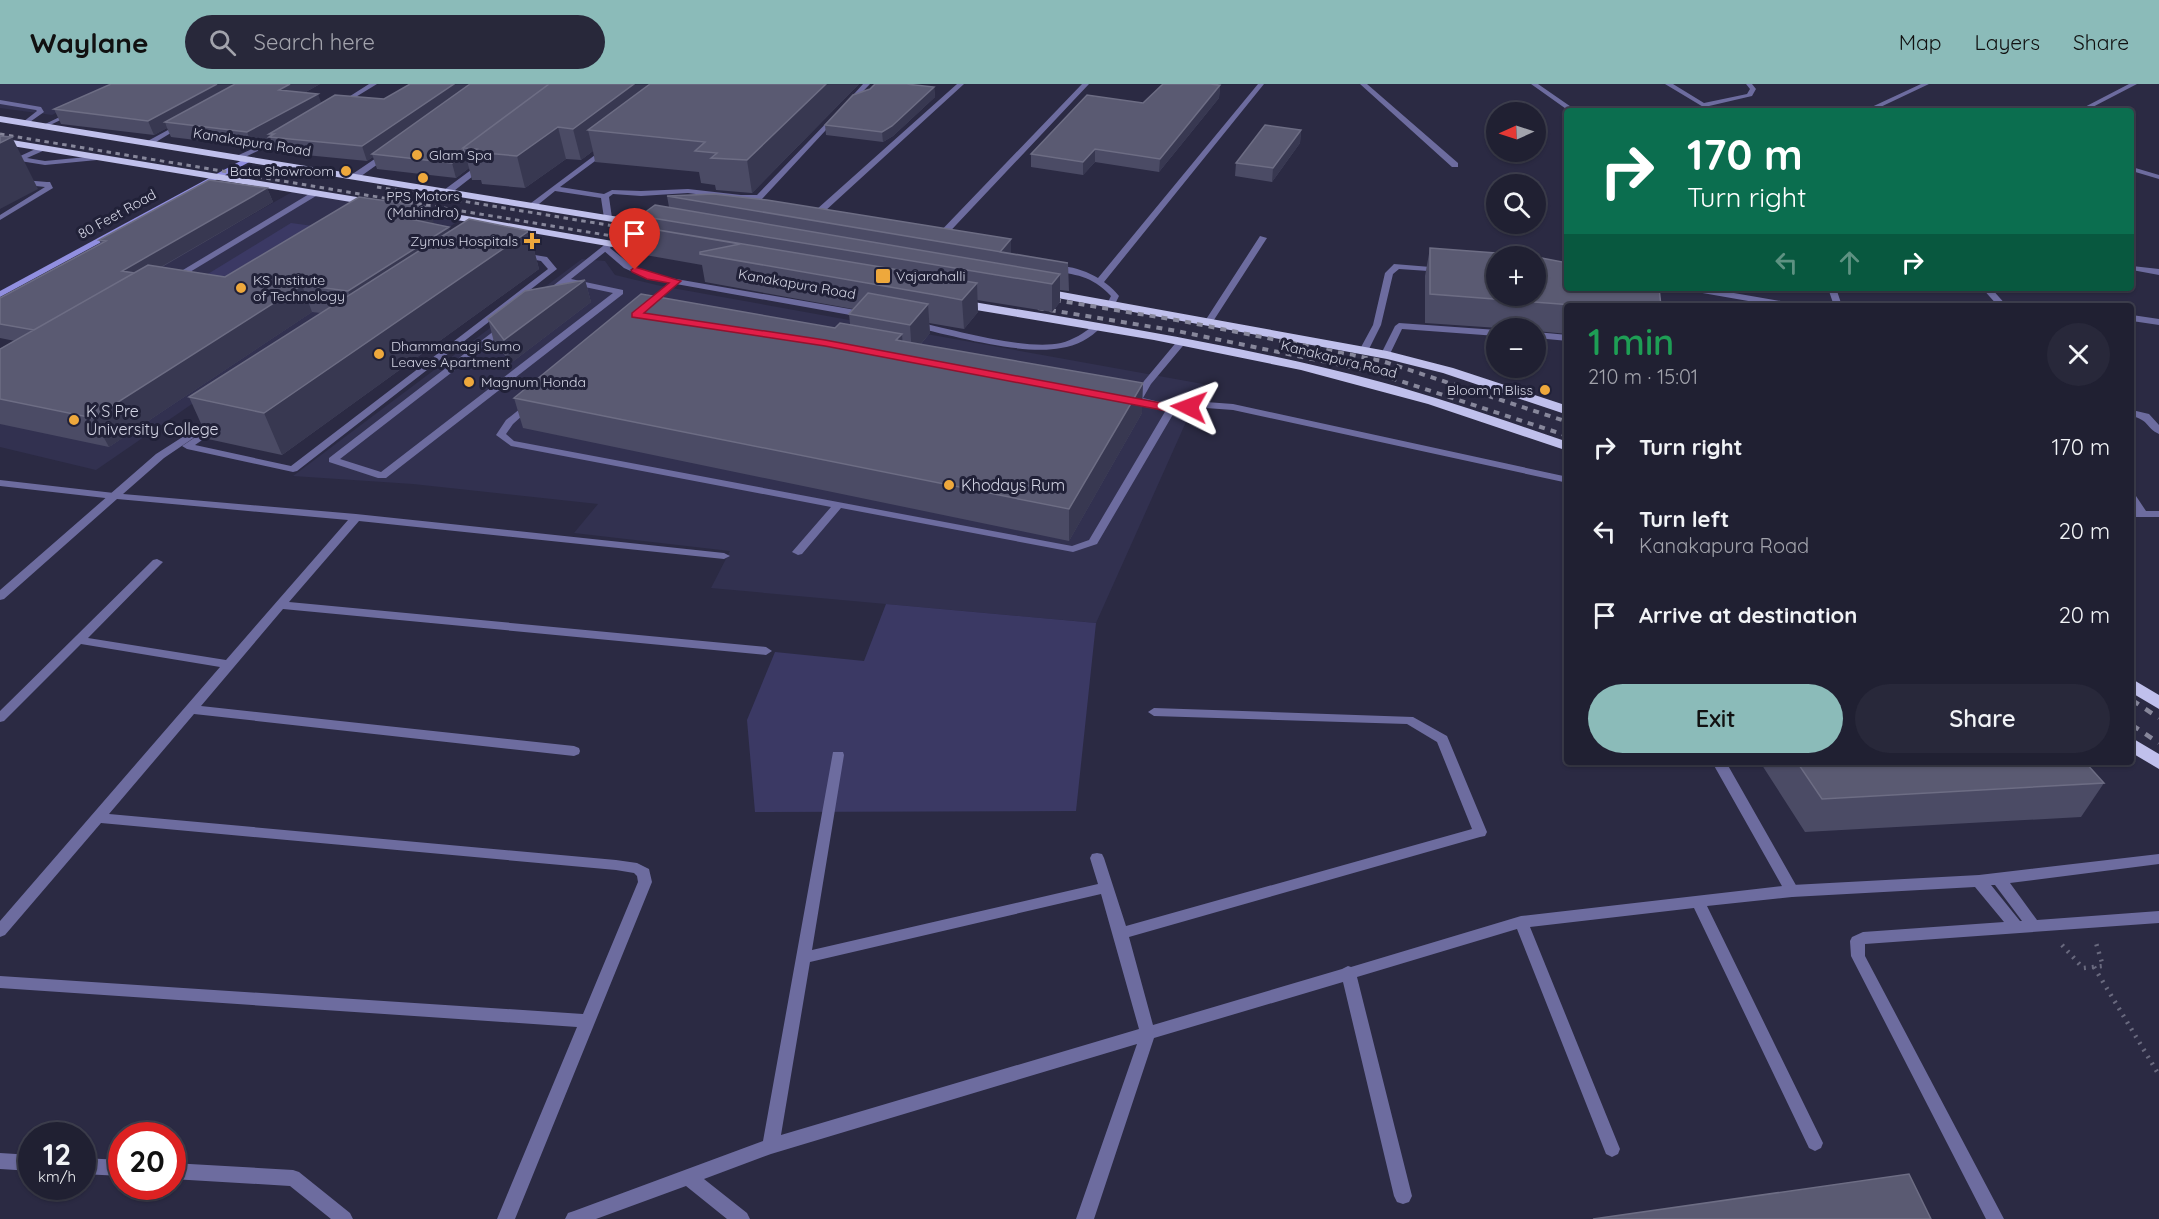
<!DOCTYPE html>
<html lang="en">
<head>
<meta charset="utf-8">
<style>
	:root { --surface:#202032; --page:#28283a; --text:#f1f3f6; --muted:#a2a3ac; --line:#3d3e4d; --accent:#8bbbb9 }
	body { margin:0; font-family:Quicksand,sans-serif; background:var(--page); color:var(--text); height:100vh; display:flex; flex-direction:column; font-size:22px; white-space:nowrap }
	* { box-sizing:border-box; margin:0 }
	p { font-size:20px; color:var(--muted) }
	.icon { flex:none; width:33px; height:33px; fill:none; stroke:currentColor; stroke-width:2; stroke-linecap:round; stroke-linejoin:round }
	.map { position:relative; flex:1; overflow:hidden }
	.sheet { position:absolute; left:1564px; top:219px; width:570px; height:462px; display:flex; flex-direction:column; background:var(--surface); border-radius:6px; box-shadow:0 2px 4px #0004,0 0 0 2px var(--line) }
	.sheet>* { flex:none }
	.banner { position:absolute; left:1564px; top:24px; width:570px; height:183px; border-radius:6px; box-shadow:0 2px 4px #0004,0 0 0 2px var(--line); background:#0b6e4f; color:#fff; overflow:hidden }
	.needle { width:39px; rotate:267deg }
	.buttons { position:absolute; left:1486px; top:18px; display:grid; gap:12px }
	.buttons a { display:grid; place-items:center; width:60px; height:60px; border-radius:50%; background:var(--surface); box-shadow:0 2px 4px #0004,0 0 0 2px var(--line); font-size:30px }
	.speed { position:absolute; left:18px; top:1038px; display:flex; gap:12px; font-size:30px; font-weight:700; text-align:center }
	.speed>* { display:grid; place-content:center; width:78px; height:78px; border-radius:50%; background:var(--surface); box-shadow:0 2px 4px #0004,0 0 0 2px var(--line); line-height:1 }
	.speed small { font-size:15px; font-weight:400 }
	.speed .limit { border:9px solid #d22; background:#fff; color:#111 }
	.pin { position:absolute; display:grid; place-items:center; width:51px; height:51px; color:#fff; margin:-62px -26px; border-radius:50% 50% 50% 0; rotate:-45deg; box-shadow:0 0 6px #0007 }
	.pin .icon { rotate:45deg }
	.me { position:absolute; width:66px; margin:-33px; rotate:273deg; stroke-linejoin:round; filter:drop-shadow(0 0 4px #0008) }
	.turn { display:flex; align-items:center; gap:21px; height:126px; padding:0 24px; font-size:27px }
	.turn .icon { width:78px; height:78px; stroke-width:2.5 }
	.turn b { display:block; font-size:42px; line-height:51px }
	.lanes { display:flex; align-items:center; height:57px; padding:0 24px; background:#0003; justify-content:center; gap:30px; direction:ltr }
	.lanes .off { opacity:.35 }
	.round { display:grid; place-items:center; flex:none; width:63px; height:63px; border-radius:32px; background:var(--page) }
	.overview { display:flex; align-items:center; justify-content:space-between; height:102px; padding:0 24px }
	h1 { font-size:36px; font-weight:600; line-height:45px; color:#1e9e55 }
	.primary-button { display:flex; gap:12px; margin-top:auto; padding:12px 24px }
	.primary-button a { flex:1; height:69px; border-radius:36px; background:var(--accent); color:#111; font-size:24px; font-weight:600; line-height:69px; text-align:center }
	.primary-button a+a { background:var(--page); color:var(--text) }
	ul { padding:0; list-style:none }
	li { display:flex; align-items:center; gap:18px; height:84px; padding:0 24px }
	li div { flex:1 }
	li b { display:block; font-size:22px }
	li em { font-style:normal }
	header { display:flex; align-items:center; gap:36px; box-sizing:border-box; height:84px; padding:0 30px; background:var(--accent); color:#111 }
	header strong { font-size:28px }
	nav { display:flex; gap:33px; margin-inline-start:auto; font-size:21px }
	.search { width:420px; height:54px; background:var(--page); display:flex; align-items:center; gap:15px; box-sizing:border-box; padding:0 21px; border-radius:33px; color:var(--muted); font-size:22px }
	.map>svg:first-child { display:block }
</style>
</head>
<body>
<header>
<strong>Waylane</strong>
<div class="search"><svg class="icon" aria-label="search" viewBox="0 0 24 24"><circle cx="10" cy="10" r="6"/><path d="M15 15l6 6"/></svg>Search here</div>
<nav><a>Map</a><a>Layers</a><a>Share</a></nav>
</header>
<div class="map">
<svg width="2159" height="1135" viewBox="0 0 2159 1135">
	<rect width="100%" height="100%" fill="#2b2a43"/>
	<path fill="#323150" d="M0 0H114L52 31 0 24Z
		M292 108 461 135 96 386 0 363V274Z
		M582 175 605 177 615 191 661 202 1203 300 1096 539 711 504 730 467 574 449 598 420 413 400 293 392Z"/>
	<path fill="#3b3964" d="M291 139 343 146 240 213 185 204Z
		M886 520 1096 539 1076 727 755 728 747 636 775 568 864 577Z"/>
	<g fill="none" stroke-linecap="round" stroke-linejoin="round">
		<path stroke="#69697e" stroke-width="4.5" stroke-dasharray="2 6" stroke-linecap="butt" d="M2062 861 2083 884 2103 882 2096 859
			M2094 883 2159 991"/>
		<path fill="#6d6c9f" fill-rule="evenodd" d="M0 16 41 23 44 28 27 40H23V38L37 27 36 26 0 20Z
			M42 62 46 64 45 66 27 74 45 77 97 72 101 74 97 76 45 81 20 77 0 86V81L11 76 0 74V70L18 73Z
			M0 94 47 98H50L53 104 0 136V131L45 103 0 98Z
			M314 107 321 109 175 197 168 195Z
			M1260 152 1267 154 1212 239H1206L1205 237Z
			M603 162 610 164 571 195 623 206V210L386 394H378L329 378V374L503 240H509V244L340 375 381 388 613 209 566 199 551 211 544 209Z
			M517 168 547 173 557 185 297 387 293 388 187 365 182 362 218 338 221 339V343L195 361 291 382 548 185 541 177 517 172Z
			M1394 180 1443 184 1447 186 1443 188 1399 185 1393 190 1381 241 1368 267H1362L1360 265 1373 241 1385 189Z
			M673 195 680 197 649 225H643V221Z
			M1399 239 1497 246V252L1402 245 1389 272H1383L1381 270 1395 242Z
			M1536 248 1568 251V257L1536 254Z
			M1182 254 1187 257 1151 300 1143 314 1172 321 1206 318 1233 320 1568 393V399L1233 326 1206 324 1175 327 1097 460 1073 468 841 424 802 470 798 471 792 468 831 423 511 362 496 351 506 336 531 316 536 319 534 321 513 340 506 350 514 357 1072 462 1089 456 1166 326 1134 318 1132 316 1144 297 1179 255Z
			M0 396 114 409 119 412 114 415 0 402Z
			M1712 678H1726L1797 803 1799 807 1797 811 1792 813 1787 811Z"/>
		<path fill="#6d6c9f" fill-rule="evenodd" d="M369 0H377L341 22 336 21Z
			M863 0H870L849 22H845V20Z
			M957 0H964L813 138H807V134Z
			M1082 0H1089L940 158H934V154Z
			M1258 0H1264L1104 198H1098V194Z
			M1360 0H1367L1458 79V83H1452Z
			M1531 0H1538L1577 27H1569Z
			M1665 0H1673L1704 19 1747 10 1750 5 1746 0H1752L1756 5 1752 12 1709 22 1713 25 1710 27Z
			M1921 0H1929L1872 27H1863Z
			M2129 0H2137L2085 27H2077Z
			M70 28 75 29 46 43 41 42Z
			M833 32 838 33 762 115 741 116 688 109 641 112 613 110 609 113 612 134 608 136 604 134 601 114 555 107 534 124 527 122 607 62 611 64 610 66 560 103 604 110 612 106 641 107 688 105 741 111H757Z
			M179 40 184 41 151 61 144 59Z
			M283 51 289 52 239 76 232 74Z
			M385 68 392 70 357 95H351V91Z
			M479 80 486 82 450 110H444V106Z
			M2132 83 2159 91V95L2132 87Z
			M2132 182 2159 185V191L2132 186Z
			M1687 204H1705L1792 219 1796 222H1777L1691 207Z
			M1828 204H1836L1842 222H1834Z
			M1982 204H1991L2007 222H1998Z
			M2132 231 2159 235V241L2132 237Z
			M2132 326 2149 330 2159 341V350C2146 344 2149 336 2132 332Z
			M217 331 222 334 220 336 164 374 123 410 356 430 724 469 730 472 724 475 359 437 289 518 766 563 772 567 766 571 283 525 201 622 574 662 579 664 580 667 579 670 574 672 194 630 109 730 616 776 637 779 649 785 652 798 515 1135H497L577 943 0 904V892L583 930 638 798 637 792 634 789 616 786 101 739 5 851 0 853V837L220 583 81 560 4 637 0 638V627L153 476 157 475 163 478 161 480 88 554 226 576 348 436 117 415 4 515 0 516V506L156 370Z
			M2132 411 2136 412 2146 427H2159V433H2132V427H2135L2132 421Z
			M1154 624 1413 633 1447 652 1487 748 1485 752 1480 753 1129 853 1153 941 1342 885 1348 882 1351 883 1521 832 1792 801 1979 791 2159 770V780L2010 799 2037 836 2159 827V839L1865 860V872L2004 1135H1986L1851 872 1850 857 1852 853 1863 848 2004 838 1975 803 1792 813 1707 822 1823 1059 1821 1064 1815 1067 1809 1064 1694 824 1530 843 1620 1065 1618 1070 1612 1073 1606 1070 1604 1065 1517 845 1357 893 1412 1112 1409 1118 1403 1120 1397 1118 1394 1112 1343 898 1154 954 1094 1135H1076L1137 960 771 1070 704 1095 747 1129 750 1135H727L686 1102 596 1135H565L568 1129 574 1127 763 1057 833 668H843L844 671 812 866 1098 800 1090 774 1092 770 1097 769 1102 770 1104 774 1126 842 1472 745 1437 658 1407 640 1154 632 1148 628ZM1991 801H1995L2022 837H2020ZM1101 810 1139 945 781 1051 810 878Z
			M0 1069 32 1071V1087L0 1085Z
			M82 1074 122 1076V1092L82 1090Z
			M172 1079 293 1086 299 1088 350 1129 353 1135H331L290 1102 172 1095Z"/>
		<path fill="#6d6c9f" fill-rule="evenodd" d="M606 157H612L613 159 610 164 630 180 653 191 867 228 871 231 867 234 648 195 624 184 603 166 602 164Z
			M1049 182C1075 180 1103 192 1119 212L1114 222H1108L1107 220 1111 212C1091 191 1076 191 1049 186Z
			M913 237C952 245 1024 267 1061 259 1073 256 1084 249 1094 241L1097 240 1101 243C1091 254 1076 262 1061 264 1023 272 949 251 910 242L909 240Z"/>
		<path fill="#918fe0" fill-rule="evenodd" d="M246 74 253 76 0 213V207Z"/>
		<path fill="#c0c0ec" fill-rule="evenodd" d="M0 32 662 140 667 143 662 146 0 38Z
			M0 54 375 116 380 119 375 122 0 60Z
			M409 122 653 164 659 167 653 170 405 127V123Z
			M1040 204 1387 267 1453 284 1568 322V331L1443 289 1387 275 1036 210V206Z
			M956 215C1098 239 1241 261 1381 298 1444 315 1506 337 1568 358V367L1428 320 1301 286 1154 256 952 222 950 219Z
			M2132 595 2159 611V625L2132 609Z
			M2132 654 2159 670V685L2132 669Z"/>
		<path stroke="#87879b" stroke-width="3" stroke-dasharray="4.5 4.5" stroke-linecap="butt" d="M0 50 648 158
			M377 103 644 147"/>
		<path stroke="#87879b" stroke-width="4" stroke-dasharray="6 6" stroke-linecap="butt" d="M1043 214 1182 237 1382 277 1568 338
			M1038 224 1177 247 1370 287 1568 352"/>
		<path stroke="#87879b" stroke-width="4.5" stroke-dasharray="8 8" stroke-linecap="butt" d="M2132 616 2159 634
			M2132 641 2159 659"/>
	</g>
	<path fill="#4b4b65" d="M111 0H320L304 9 322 19 384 15 859 0 752 109 716 106 715 101 701 99 699 88 595 78 593 67 581 76 566 75 525 104 482 100 481 96H472L469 84 456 94 377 85 373 73 367 77 275 68 270 53 253 63 171 53 167 44 154 51 61 40 54 25Z
		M1220 1 1219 14 1159 88 1095 78 1083 91 1031 83V70L1143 19Z
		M934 3 935 13 893 52 883 58 826 51 825 41Z
		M1301 46 1300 59 1272 98 1235 92 1236 79Z
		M267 104 273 118 162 183 225 193 434 140 450 147H529L539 185 282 371 208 355 189 313 321 229 312 228 109 363 0 340V265L15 257 0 254V214L101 160 99 156Z
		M667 112 1011 155V170L1068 179 1069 207 1060 206V218L1052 228 977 216 978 228 964 245 929 239 930 249 921 260 1142 329 1069 457 523 344 514 314 850 240 849 230 853 225 705 198 702 181 634 169 628 141 643 144 640 132 669 123Z
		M1430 164 1661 222H1568V250L1536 247V244H1499L1425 239V192Z
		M585 196 591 218 511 279 494 258 488 235Z
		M1760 678H2085L2104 699 2081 733 1805 748Z"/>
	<path fill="#383851" d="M217 0H248L165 38 167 44 154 51 148 37Z
		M290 0H320L284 20 279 6Z
		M454 0H478L372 70 373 73 367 77 362 62Z
		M634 0H679L588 46 593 67 581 76 573 45Z
		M826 0H859L752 109 747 76Z
		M1220 1 1219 14 1159 88 1160 75Z
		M934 3 935 13 893 52 883 58 882 48Z
		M318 10 323 24 269 50 270 53 253 63 247 48Z
		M558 43 566 75 525 104 517 72Z
		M1301 46 1300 59 1272 98 1273 84Z
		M12 53 38 105 0 125V59Z
		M1095 65V78L1083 91V78Z
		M465 69 469 84 456 94 452 79Z
		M267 104 273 118 140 195 122 187Z
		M429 123 437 149 410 135Z
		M449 143 457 169 358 234 348 207Z
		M529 147 539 185 282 371 264 329Z
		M1011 155V170L1000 168Z
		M1060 190V218L1052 228V200Z
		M585 196 591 218 511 279 504 256Z
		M977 199 978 228 964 245 962 216Z
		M302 201 312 228 109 363 93 334Z
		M928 220 930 249 912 270 910 241Z
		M902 250 904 279 896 256Z
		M1143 299 1142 329 1069 457V425Z"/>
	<path fill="#5a5a72" stroke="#6d6d84" stroke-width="1.5" d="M111 0H217L148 37 54 25Z
		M235 0H290L279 6 318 10 247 48 165 38Z
		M410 0H454L362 62 269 53 274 50H269L335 11 384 15Z
		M470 0H549L463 64 465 69 452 79 372 70Z
		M549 0H634L573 45 558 43 517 72 473 68 477 65 463 64Z
		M650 0H826L747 76 711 74 717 69 695 67 705 58 588 46Z
		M875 0H906L934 3 892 42 882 48 825 41 853 11 870 5Z
		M1163 0H1210L1220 1 1160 75 1095 65 1083 78 1031 70 1087 11 1143 19Z
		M1265 41 1301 46 1273 84 1236 79Z
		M0 52 12 53 0 59Z
		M209 96 267 104 122 187 134 189 34 246 0 240V214L106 157 99 156Z
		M714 110 767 116 1011 155 1000 168 1068 179 667 112Z
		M359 113 429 123 410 135 449 143 348 207 302 201 93 334 0 315V265L148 181 225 193Z
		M655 121 1060 190 1052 200 640 132Z
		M469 135 529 147 264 329 189 313Z
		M628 141 977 199 962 216 936 211 700 170V168L740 160Z
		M1430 164 1535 172H1497V212H1536V173L1568 179V204H1659L1661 222H1586L1430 210Z
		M585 196 504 256 488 235 525 207Z
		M868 209 928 220 910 241 849 230Z
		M641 210 835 244 840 239 902 250 896 256 1143 299 1069 425 514 314Z
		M1797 678H2085L2104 699 1822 715Z
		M1909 1090 1931 1135H1593Z"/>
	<path fill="#e11d48" stroke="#92132f" stroke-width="1.5" d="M635 183 681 197 644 229 825 256 1172 321 1189 320 1195 323 1172 328 825 262 632 233V229L669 199 647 195 632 188 631 186Z"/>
	<g fill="#eea83c" stroke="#212138" stroke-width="2">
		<circle cx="417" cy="71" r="6"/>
		<circle cx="346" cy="87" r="6"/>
		<circle cx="423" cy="94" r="6"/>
		<path d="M529 148h6v6h6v6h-6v6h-6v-6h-6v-6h6z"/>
		<rect x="875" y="184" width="16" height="16" rx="3"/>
		<circle cx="241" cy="204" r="6"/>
		<circle cx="379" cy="270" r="6"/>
		<circle cx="469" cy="298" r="6"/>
		<circle cx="1545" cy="306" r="6"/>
		<circle cx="74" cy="336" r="6"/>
		<circle cx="949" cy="401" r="6"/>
	</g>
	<g text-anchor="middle" stroke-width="6" stroke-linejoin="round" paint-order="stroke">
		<g font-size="14" fill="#d3d4e4" stroke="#212138">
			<text transform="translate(252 58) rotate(9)" y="5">Kanakapura Road</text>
			<text transform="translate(117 130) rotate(-29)" y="5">80 Feet Road</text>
			<text transform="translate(797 200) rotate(10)" y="5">Kanakapura Road</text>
			<text transform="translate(1339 275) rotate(14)" y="5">Kanakapura Road</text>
		</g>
		<g font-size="14" fill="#d3d4e4" stroke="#212138" text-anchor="start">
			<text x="429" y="76">Glam Spa</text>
			<text x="334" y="92" text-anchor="end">Bata Showroom</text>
			<text x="423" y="117" text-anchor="middle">PPS Motors<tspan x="423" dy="16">(Mahindra)</tspan></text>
			<text x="518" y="162" text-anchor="end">Zymus Hospitals</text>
			<text x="896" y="197">Vajarahalli</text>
			<text x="253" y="201">KS Institute<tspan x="253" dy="16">of Technology</tspan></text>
			<text x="391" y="267">Dhammanagi Sumo<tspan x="391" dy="16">Leaves Apartment</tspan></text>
			<text x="481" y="303">Magnum Honda</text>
			<text x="1533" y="311" text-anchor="end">Bloom n Bliss</text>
		</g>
		<g font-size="16" fill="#d3d4e4" stroke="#212138" text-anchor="start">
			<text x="86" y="333">K S Pre<tspan x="86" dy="18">University College</tspan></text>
			<text x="961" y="407">Khodays Rum</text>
		</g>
	</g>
</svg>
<div class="buttons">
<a><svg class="needle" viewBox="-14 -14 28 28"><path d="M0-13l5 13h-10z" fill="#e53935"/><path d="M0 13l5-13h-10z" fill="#a2a3ac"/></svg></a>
<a><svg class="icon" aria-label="search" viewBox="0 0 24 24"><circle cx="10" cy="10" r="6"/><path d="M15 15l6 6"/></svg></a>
<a>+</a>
<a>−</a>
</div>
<div class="speed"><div>12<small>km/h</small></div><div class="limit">20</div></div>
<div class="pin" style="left:635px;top:186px;background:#d93025"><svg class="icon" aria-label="arrive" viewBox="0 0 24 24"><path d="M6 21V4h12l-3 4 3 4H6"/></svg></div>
<svg class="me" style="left:1189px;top:323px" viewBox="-20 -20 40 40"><path d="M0-17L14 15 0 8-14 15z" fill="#e11d48" stroke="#fff" stroke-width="4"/></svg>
<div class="banner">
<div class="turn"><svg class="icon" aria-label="right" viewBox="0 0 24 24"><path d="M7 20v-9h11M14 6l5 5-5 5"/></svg><div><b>170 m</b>Turn right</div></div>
<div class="lanes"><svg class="icon off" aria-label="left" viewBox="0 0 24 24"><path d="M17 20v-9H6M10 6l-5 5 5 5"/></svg><svg class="icon off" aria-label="ahead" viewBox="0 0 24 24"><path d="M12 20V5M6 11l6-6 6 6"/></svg><svg class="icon" aria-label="right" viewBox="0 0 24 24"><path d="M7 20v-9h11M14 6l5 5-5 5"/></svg></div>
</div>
<section class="sheet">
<div class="overview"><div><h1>1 min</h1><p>210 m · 15:01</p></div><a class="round"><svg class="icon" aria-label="close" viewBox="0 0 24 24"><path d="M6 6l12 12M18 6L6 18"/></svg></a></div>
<ul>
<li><svg class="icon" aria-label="right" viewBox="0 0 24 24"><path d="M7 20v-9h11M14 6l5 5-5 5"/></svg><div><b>Turn right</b></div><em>170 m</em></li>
<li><svg class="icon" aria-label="left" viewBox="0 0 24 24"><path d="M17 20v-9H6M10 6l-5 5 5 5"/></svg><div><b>Turn left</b><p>Kanakapura Road</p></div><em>20 m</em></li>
<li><svg class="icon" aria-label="arrive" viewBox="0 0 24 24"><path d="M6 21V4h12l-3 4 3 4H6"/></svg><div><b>Arrive at destination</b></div><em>20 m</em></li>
</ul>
<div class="primary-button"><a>Exit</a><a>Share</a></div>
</section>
</div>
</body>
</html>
